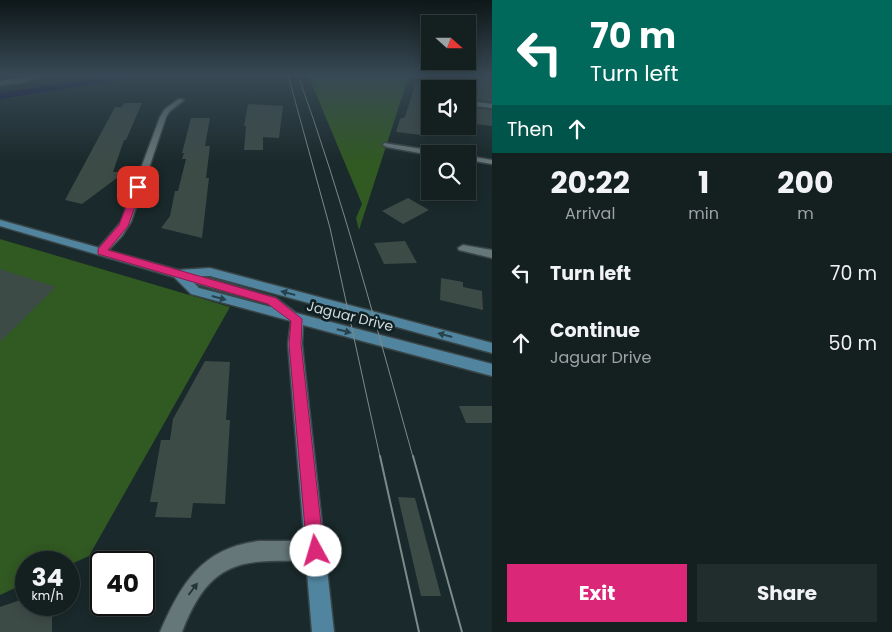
<!DOCTYPE html>
<html lang="en">
<head>
<meta charset="utf-8">
<style>
	:root { --surface:#141f20; --page:#212c2d; --text:#f1f3f6; --muted:#9da2a5; --line:#333d3e; --accent:#db2777 }
	body { margin:0; font-family:Poppins,sans-serif; background:var(--page); color:var(--text); height:100vh; display:flex; flex-direction:column; font-size:19px; white-space:nowrap }
	* { box-sizing:border-box; margin:0 }
	p { font-size:16px; color:var(--muted) }
	.icon { flex:none; width:28px; height:28px; fill:none; stroke:currentColor; stroke-width:2; stroke-linecap:round; stroke-linejoin:round }
	.map { position:relative; flex:1; overflow:hidden }
	.details { display:flex; flex-direction:column; background:var(--surface); width:400px }
	.details>* { flex:none }
	.guide { background:#00695c; color:#fff; overflow:hidden }
	.needle { width:32px; rotate:111deg }
	.buttons { position:absolute; left:421px; top:15px; display:grid; gap:10px }
	.buttons a { display:grid; place-items:center; width:55px; height:55px; border-radius:0px; background:var(--surface); box-shadow:0 2px 12px #0003,0 0 0 1px var(--line); font-size:25px }
	.speed { position:absolute; left:15px; top:551px; display:flex; gap:10px; font-size:25px; font-weight:700; text-align:center }
	.speed>* { display:grid; place-content:center; width:65px; height:65px; border-radius:50%; background:var(--surface); box-shadow:0 2px 12px #0003,0 0 0 1px var(--line); line-height:1 }
	.speed small { font-size:12px; font-weight:400 }
	.speed .limit { border:2px solid #111; border-radius:8px; background:#fff; color:#111 }
	.pin { position:absolute; display:grid; place-items:center; width:42px; height:42px; color:#fff; margin:-21px; border-radius:10px; box-shadow:0 2px 8px #0006 }
	.me { position:absolute; width:55px; margin:-28px; rotate:354deg; stroke-linejoin:round; filter:drop-shadow(0 0 4px #0008) }
	.turn { display:flex; align-items:center; gap:18px; height:105px; padding:0 15px; font-size:22px }
	.turn .icon { width:65px; height:65px; stroke-width:2.5 }
	.turn b { display:block; font-size:35px; line-height:42px }
	.then { display:flex; align-items:center; height:48px; padding:0 15px; background:#0003; gap:10px; font-size:19px }
	.eta { display:flex; justify-content:space-evenly; align-items:center; height:85px; text-align:center }
	.eta b { font-size:30px; font-weight:700; line-height:35px }
	.action { display:flex; gap:10px; margin-top:auto; padding:10px 15px }
	.action a { flex:1; height:58px; border-radius:0px; background:var(--accent); color:#fff; font-size:20px; font-weight:700; line-height:58px; text-align:center }
	.action a+a { background:var(--page); color:var(--text) }
	ul { padding:0; list-style:none }
	li { display:flex; align-items:center; gap:15px; height:70px; padding:0 15px }
	li div { flex:1 }
	li b { display:block; font-size:19px }
	li em { font-style:normal }
	main { display:flex; flex:1; min-height:0 }
	.map>svg:first-child { display:block }
</style>
</head>
<body>
<main>
<div class="map">
<svg width="492" height="632" viewBox="0 0 492 632">
	<rect width="100%" height="100%" fill="#1a292b"/>
	<path fill="#315922" d="M308 75H409L359 230 356 218 362 204Z
		M0 239 230 307 89 556 69 565V562H26V583L0 595Z"/>
	<g fill="none" stroke-linecap="round" stroke-linejoin="round">
		<path fill="#0d083f" fill-rule="evenodd" d="M118 75H139L134 78 0 99V93Z"/>
	</g>
	<path fill="#3d4b47" d="M478 75H492V102L477 100Z
		M430 83V136L396 132 400 119 405 117 415 85Z
		M124 103H142L126 140H124L113 172H125L82 204 65 200 115 107H122Z
		M248 104 283 106 279 138 263 137V150H244L246 126H244Z
		M476 108 492 110V126L476 124Z
		M191 118H210L205 146H210L206 178H209L202 238 161 228 170 216 175 191H178L186 159H182L184 153H182Z
		M408 198 429 210 403 224 382 211Z
		M405 241 417 263 384 264 374 243Z
		M0 269 56 287 0 342Z
		M441 278 463 282V287L482 291 483 310 440 300Z
		M205 361 230 362 226 420H230L225 504 193 503 191 518 155 517 158 502H150L161 440H170L173 419Z
		M459 406H492V423H466Z
		M398 497 415 498 441 596H421Z
		M26 598V605H52V632H0V607Z"/>
	<g fill="none" stroke-linecap="round" stroke-linejoin="round">
		<g stroke="#394547" stroke-width="3">
			<path id="street" d="M38 75H46L19 83 0 85V81Z
				M179 99 184 100 170 111 166 117 131 222 122 236 105 254H97L96 252 97 250 121 222 160 117 165 109Z
				M468 101 492 104V108L468 105Z
				M384 143 441 152 445 154 430 155 387 147 383 145Z
				M468 156 492 160V164L468 160Z
				M463 245 492 250V258L459 250 458 248Z
				M260 541H315L322 544 325 551 322 558 315 561C244 560 211 556 182 632H160C181 583 203 547 260 541Z"/>
		</g>
		<g stroke="#394547" stroke-width="3">
			<path id="secondary" d="M0 220 178 270 210 268 492 343V353L210 276H201L276 298 296 313 492 364V376L303 325 302 344 334 632H312L288 344 291 321 191 294 174 277 0 226ZM194 283 268 304 271 307 199 288Z"/>
		</g>
		<use href="#street" fill="#66777a" fill-rule="evenodd"/>
		<use href="#secondary" fill="#51859f" fill-rule="evenodd"/>
		<path stroke="#7d8a8b" stroke-width="1" d="M288 75 330 228 380 457
			M298 75C343 200 377 329 413 457"/>
		<path stroke="#7d8a8b" stroke-width="2" d="M380 456 419 632
			M413 456 462 632"/>
	</g>
	<defs><path id="oneway-solid" d="M-6-.8H1V-3.2L6.5 0L1 3.2V.8H-6Z" transform="scale(1.25)"/></defs>
	<g fill="#27434d">
		<use href="#oneway-solid" transform="translate(288 293) rotate(-165)"/>
		<use href="#oneway-solid" transform="translate(219 298) rotate(15)"/>
		<use href="#oneway-solid" transform="translate(344 331) rotate(14)"/>
		<use href="#oneway-solid" transform="translate(445 335) rotate(-165)"/>
	</g>
	<use fill="#263537" href="#oneway-solid" transform="translate(193 589) rotate(-53)"/>
	<linearGradient id="sky" x2="0" y2="1"><stop stop-color="#0e1718"/><stop offset="0.46" stop-color="#384955"/><stop offset="1" stop-color="#384955" stop-opacity="0"/></linearGradient>
	<rect width="492" height="163" fill="url(#sky)"/>
	<path fill="#db2777" stroke="#8e194d" d="M138 184 142 187 128 226 108 250 276 298 302 319 301 344 324 551 322 557 316 560 309 557 307 551 289 344 291 321 268 304 98 254V249L119 225 134 187Z"/>
	<g text-anchor="middle" stroke-width="5" stroke-linejoin="round" paint-order="stroke">
		<g font-size="14" fill="#d0dadb" stroke="#101f21">
			<text transform="translate(350 316) rotate(14)" y="5">Jaguar Drive</text>
		</g>
	</g>
</svg>
<div class="buttons">
<a><svg class="needle" viewBox="-14 -14 28 28"><path d="M0-13l5 13h-10z" fill="#e53935"/><path d="M0 13l5-13h-10z" fill="#9da2a5"/></svg></a>
<a><svg class="icon" aria-label="sound" viewBox="0 0 24 24"><path d="M4 9h4l5-4v14l-5-4H4zM17 9q2 3 0 6"/></svg></a>
<a><svg class="icon" aria-label="search" viewBox="0 0 24 24"><circle cx="10" cy="10" r="6"/><path d="M15 15l6 6"/></svg></a>
</div>
<div class="speed"><div>34<small>km/h</small></div><div class="limit">40</div></div>
<div class="pin" style="left:138px;top:187px;background:#d93025"><svg class="icon" aria-label="arrive" viewBox="0 0 24 24"><path d="M6 21V4h12l-3 4 3 4H6"/></svg></div>
<svg class="me" style="left:316px;top:551px" viewBox="-20 -20 40 40"><circle r="19" fill="#fff"/><path d="M0-13L10 11 0 6-10 11z" fill="#db2777"/></svg>
</div>
<section class="details">
<div class="guide">
<div class="turn"><svg class="icon" aria-label="left" viewBox="0 0 24 24"><path d="M17 20v-9H6M10 6l-5 5 5 5"/></svg><div><b>70 m</b>Turn left</div></div>
<div class="then">Then<svg class="icon" aria-label="ahead" viewBox="0 0 24 24"><path d="M12 20V5M6 11l6-6 6 6"/></svg></div>
</div>
<div class="eta">
<div><b>20:22</b><p>Arrival</p></div>
<div><b>1</b><p>min</p></div>
<div><b>200</b><p>m</p></div>
</div>
<ul>
<li><svg class="icon" aria-label="left" viewBox="0 0 24 24"><path d="M17 20v-9H6M10 6l-5 5 5 5"/></svg><div><b>Turn left</b></div><em>70 m</em></li>
<li><svg class="icon" aria-label="ahead" viewBox="0 0 24 24"><path d="M12 20V5M6 11l6-6 6 6"/></svg><div><b>Continue</b><p>Jaguar Drive</p></div><em>50 m</em></li>
</ul>
<div class="action"><a>Exit</a><a>Share</a></div>
</section>
</main>
</body>
</html>
